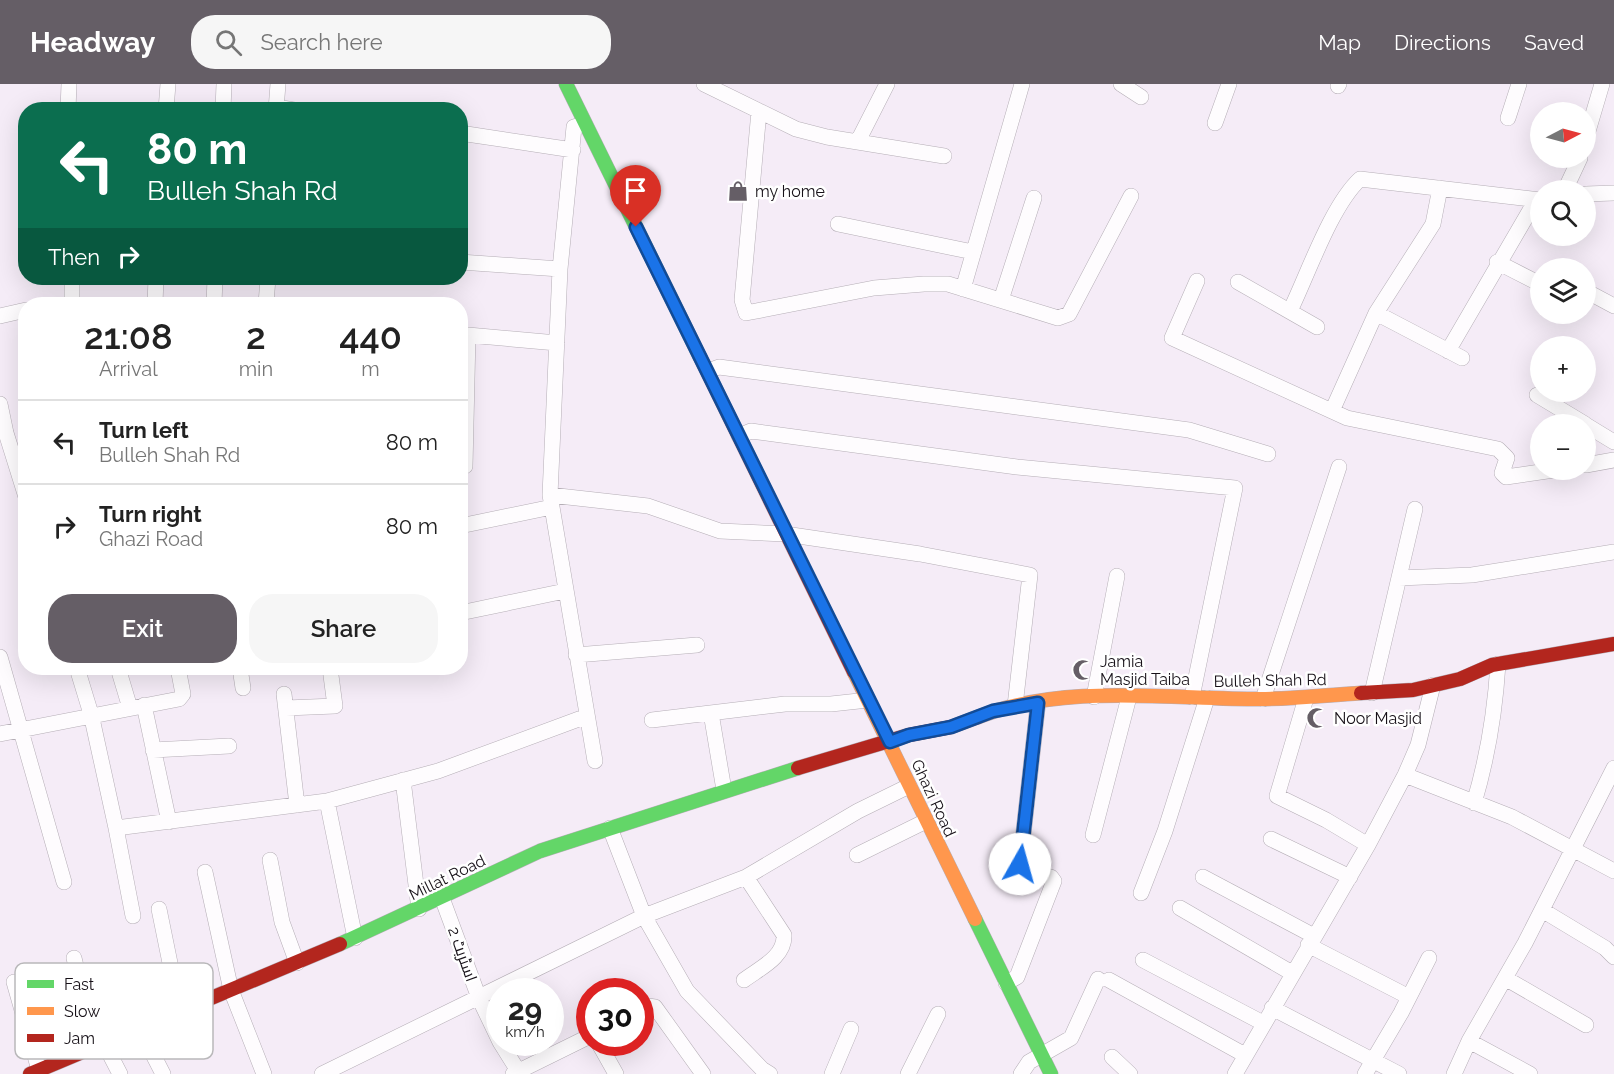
<!DOCTYPE html>
<html lang="en">
<head>
<meta charset="utf-8">
<style>
	:root { --surface:#fff; --page:#f6f6f6; --text:#222; --muted:#767676; --line:#e0e0e0; --accent:#655e66 }
	body { margin:0; font-family:Raleway,Cairo,sans-serif; background:var(--page); color:var(--text); height:100vh; display:flex; flex-direction:column; font-size:22px; white-space:nowrap }
	* { box-sizing:border-box; margin:0 }
	p { font-size:20px; color:var(--muted) }
	.icon { flex:none; width:33px; height:33px; fill:none; stroke:currentColor; stroke-width:2; stroke-linecap:round; stroke-linejoin:round }
	.map { position:relative; flex:1; overflow:hidden }
	.panel { position:absolute; left:18px; top:213px; width:450px; height:378px; display:flex; flex-direction:column; background:var(--surface); border-radius:24px; box-shadow:0 6px 24px #0002 }
	.panel>* { flex:none }
	.top-card { position:absolute; left:18px; top:18px; width:450px; height:183px; border-radius:24px; box-shadow:0 6px 24px #0002; background:#0b6e4f; color:#fff; overflow:hidden }
	.needle { width:39px; rotate:84deg }
	.controls { position:absolute; left:1530px; top:18px; display:grid; gap:12px }
	.controls a { display:grid; place-items:center; width:66px; height:66px; border-radius:50%; background:var(--surface); box-shadow:0 6px 24px #0002; font-size:30px }
	.speed { position:absolute; left:486px; top:894px; display:flex; gap:12px; font-size:30px; font-weight:700; text-align:center }
	.speed>* { display:grid; place-content:center; width:78px; height:78px; border-radius:50%; background:var(--surface); box-shadow:0 6px 24px #0002; line-height:1 }
	.speed small { font-size:15px; font-weight:400 }
	.speed .limit { border:9px solid #d22; background:#fff; color:#111 }
	.pin { position:absolute; display:grid; place-items:center; width:51px; height:51px; color:#fff; margin:-62px -26px; border-radius:50% 50% 50% 0; rotate:-45deg; box-shadow:0 0 6px #0007 }
	.pin .icon { rotate:45deg }
	.me { position:absolute; width:66px; margin:-33px; rotate:7deg; stroke-linejoin:round; filter:drop-shadow(0 0 4px #0008) }
	.turn { display:flex; align-items:center; gap:21px; height:126px; padding:0 30px; font-size:27px }
	.turn .icon { width:78px; height:78px; stroke-width:2.5 }
	.turn b { display:block; font-size:42px; line-height:51px }
	.then { display:flex; align-items:center; height:57px; padding:0 30px; background:#0003; gap:12px; font-size:22px }
	.eta { display:flex; justify-content:space-evenly; align-items:center; height:102px; text-align:center }
	.eta b { font-size:36px; font-weight:600; line-height:42px }
	.button { display:flex; gap:12px; margin-top:auto; padding:12px 30px }
	.button a { flex:1; height:69px; border-radius:24px; background:var(--accent); color:#fff; font-size:24px; font-weight:600; line-height:69px; text-align:center }
	.button a+a { background:var(--page); color:var(--text) }
	ul { padding:0; list-style:none }
	li { display:flex; align-items:center; gap:18px; height:84px; padding:0 30px; border-top:2px solid var(--line) }
	li div { flex:1 }
	li b { display:block; font-size:22px }
	li em { font-style:normal }
	header { display:flex; align-items:center; gap:36px; box-sizing:border-box; height:84px; padding:0 30px; background:var(--accent); color:#fff }
	header strong { font-size:28px }
	nav { display:flex; gap:33px; margin-inline-start:auto; font-size:21px }
	.search { width:420px; height:54px; background:var(--page); display:flex; align-items:center; gap:15px; box-sizing:border-box; padding:0 21px; border-radius:24px; color:var(--muted); font-size:22px }
	.map>svg:first-child { display:block }
</style>
</head>
<body>
<header>
<strong>Headway</strong>
<div class="search"><svg class="icon" aria-label="search" viewBox="0 0 24 24"><circle cx="10" cy="10" r="6"/><path d="M15 15l6 6"/></svg>Search here</div>
<nav><a>Map</a><a>Directions</a><a>Saved</a></nav>
</header>
<div class="map">
<svg width="1614" height="990" viewBox="0 0 1614 990">
	<rect width="100%" height="100%" fill="#f5ecf7"/>
	<g fill="none" stroke-linecap="round" stroke-linejoin="round">
		<g stroke="#b5aeb6" stroke-width="16">
			<path id="street" d="M704 0 796 45 827 53 944 72
				M1121 0 1141 13
				M1338 2 1339 0
				M276 23 294 26
				M68 26 69 0
				M166 26 168 0
				M223 26 224 0
				M276 26 278 0
				M759 27 742 216 746 229 874 204 924 200H948L1058 234 1069 230 1131 112
				M1508 34 1519 0
				M1215 39 1229 0
				M584 40 574 43 560 185 550 411 595 677
				M460 49 573 66
				M1586 54 1602 0
				M858 57 887 0
				M1565 106 1580 74
				M1586 110 1614 109
				M838 140 973 168
				M460 178 560 185
				M1497 178 1540 200
				M72 194V220
				M1197 197 1172 254 1347 334 1498 365 1507 374 1502 389 1506 393 1554 386
				M1238 198 1317 243
				M963 205 1022 0
				M1586 207 1614 222
				M1001 216 1034 114
				M155 220 156 194
				M214 220 215 194
				M266 220 268 194
				M1290 227C1308 190 1331 122 1360 95L1540 116
				M1376 229 1462 274
				M0 232 26 226
				M1448 267 1536 116
				M708 287 719 283 1189 346 1268 370
				M1537 311 1585 340
				M0 320 6 349 26 413
				M1332 327 1376 229 1433 140 1440 104
				M1586 341 1614 358
				M739 352 751 347 1017 383 1235 404 1192 613
				M1586 381 1614 376
				M460 385 465 382 468 251 557 259
				M550 411 648 422 720 447 785 450 920 470 1030 491 1015 622
				M460 442 552 423
				M1399 494 1472 491 1614 468
				M460 529 565 507
				M576 571 697 561
				M0 573 64 798
				M77 584 91 630 116 744 327 717
				M118 584 130 624
				M240 584 243 604
				M1372 609 1415 425
				M284 610 297 721
				M1094 613 1117 492
				M1306 614 1277 712 1326 736 1368 761
				M1263 615 1339 383
				M144 621 169 738
				M286 624 335 622 330 584
				M711 629 724 706
				M652 636 785 620H831L868 616
				M0 650 179 615 183 610 178 584
				M153 666 229 662
				M1405 691 1512 733 1614 787
				M403 696 419 825
				M1474 719C1488 672 1495 629 1498 580
				M116 744 133 832
				M610 744 644 832 687 907 762 985 770 990
				M1093 751 1129 613
				M1271 755 1350 793
				M857 771 926 737
				M270 776 282 838 297 879
				M205 788 231 906 264 990
				M1203 793 1314 852
				M1141 809 1165 747 1207 614
				M442 814 479 914 500 958
				M1180 824 1292 889
				M159 825 180 928
				M1542 826 1605 864 1614 873
				M355 854 327 717 438 687 587 632
				M1308 861 1409 913
				M74 874 96 963
				M1143 876 1263 939
				M1505 894 1586 941
				M744 896C760 884 785 873 784 851L746 793
				M1109 896 1245 971
				M14 898 39 986
				M1006 899 1017 893 1054 797 1051 793 1025 788 1020 780 1038 619
				M1272 924 1399 990
				M640 926 648 922 655 923 703 990
				M140 945 163 990
				M1469 957 1530 990
				M500 958 520 990
				M598 958 616 990
				M104 959 120 990
				M1112 973 1130 990
				M322 990 644 832 746 793 858 727 909 702
				M513 990 590 952
				M832 990 851 945
				M908 990 938 930
				M1021 990 1029 978 1071 954 1098 895
				M1235 990 1368 761 1405 691 1418 661 1433 601
				M1365 990 1401 929 1429 874
				M1454 990 1469 957 1525 859 1614 684"/>
		</g>
		<g stroke="#b5aeb6" stroke-width="15">
			<path id="fast" d="M566 0 700 273
				M975 835 1051 990
				M340 860 540 767 798 684"/>
		</g>
		<g stroke="#b5aeb6" stroke-width="15">
			<path id="slow" d="M854 588 975 835
				M978 633C1065 599 1168 615 1260 615 1293 615 1327 611 1361 609"/>
		</g>
		<g stroke="#b5aeb6" stroke-width="15">
			<path id="jam" d="M700 273 854 588
				M1361 609 1413 606 1460 595 1492 581 1614 560
				M798 684 909 651 951 643 978 633
				M30 990 340 860"/>
		</g>
		<use href="#street" stroke="#fefcfe" stroke-width="15"/>
		<use href="#fast" stroke="#63d668" stroke-width="14"/>
		<use href="#slow" stroke="#ff974d" stroke-width="14"/>
		<use href="#jam" stroke="#b3261e" stroke-width="14"/>
	</g>
	<g fill="none" stroke-linecap="round" stroke-linejoin="round">
		<g stroke="#114b97" stroke-width="15">
			<path id="route" d="M636 143 890 658 909 651 951 643 993 627 1038 619 1020 780"/>
		</g>
		<use href="#route" stroke="#1a73e8" stroke-width="10"/>
	</g>
	<defs>
		<g id="shop-bare" transform="scale(1.62)"><path d="M-5-2.5h2.3a2.7 3.5 0 0 1 5.4 0H5L5.5 6h-11ZM-1.5-2.5h3a1.5 2.3 0 0 0-3 0Z" fill="#655e66" stroke="#fff" stroke-width="2.5" paint-order="stroke"/></g>
		<g id="mosque-bare" transform="scale(1.62)"><path d="M3.5-4.9A6 6 0 1 0 3.5 4.9A5 5 0 1 1 3.5-4.9Z" fill="#655e66" stroke="#fff" stroke-width="2.5" paint-order="stroke"/></g>
	</defs>
	<g fill-rule="evenodd">
		<use href="#shop-bare" x="738" y="107"/>
		<use href="#mosque-bare" x="1083" y="586"/>
		<use href="#mosque-bare" x="1317" y="634"/>
	</g>
	<g text-anchor="middle" stroke-width="5" stroke-linejoin="round" paint-order="stroke">
		<g font-size="16" fill="#171118" stroke="#fff" text-anchor="start">
			<text x="755" y="113">my home</text>
			<text x="1100" y="583">Jamia<tspan x="1100" dy="18">Masjid Taiba</tspan></text>
			<text x="1334" y="640">Noor Masjid</text>
		</g>
		<g font-size="16" fill="#171118" stroke="#fff">
			<text transform="translate(1270 596) rotate(-1)" y="6">Bulleh Shah Rd</text>
			<text transform="translate(934 714) rotate(65)" y="6">Ghazi Road</text>
			<text transform="translate(447 793) rotate(-26)" y="6">Millat Road</text>
			<text transform="translate(463 870) rotate(70)" y="6">اسٹریٹ 2</text>
		</g>
	</g>
	<rect x="15" y="879" width="198" height="96" rx="9" fill="#fff" stroke="#b9b8ba" stroke-width="1.5"/>
	<rect x="27" y="896" width="27" height="8" fill="#63d668"/>
	<rect x="27" y="923" width="27" height="8" fill="#ff974d"/>
	<rect x="27" y="950" width="27" height="8" fill="#b3261e"/>
	<g font-size="16" fill="#171118">
		<text x="64" y="906">Fast</text>
		<text x="64" y="933">Slow</text>
		<text x="64" y="960">Jam</text>
	</g>
</svg>
<div class="controls">
<a><svg class="needle" viewBox="-14 -14 28 28"><path d="M0-13l5 13h-10z" fill="#e53935"/><path d="M0 13l5-13h-10z" fill="#767676"/></svg></a>
<a><svg class="icon" aria-label="search" viewBox="0 0 24 24"><circle cx="10" cy="10" r="6"/><path d="M15 15l6 6"/></svg></a>
<a><svg class="icon" aria-label="layers" viewBox="0 0 24 24"><path d="M12 4l9 5-9 5-9-5zM3 14l9 5 9-5"/></svg></a>
<a>+</a>
<a>−</a>
</div>
<div class="speed"><div>29<small>km/h</small></div><div class="limit">30</div></div>
<div class="pin" style="left:636px;top:143px;background:#d93025"><svg class="icon" aria-label="arrive" viewBox="0 0 24 24"><path d="M6 21V4h12l-3 4 3 4H6"/></svg></div>
<svg class="me" style="left:1020px;top:780px" viewBox="-20 -20 40 40"><circle r="19" fill="#fff"/><path d="M0-13L10 11 0 6-10 11z" fill="#1a73e8"/></svg>
<div class="top-card">
<div class="turn"><svg class="icon" aria-label="left" viewBox="0 0 24 24"><path d="M17 20v-9H6M10 6l-5 5 5 5"/></svg><div><b>80 m</b>Bulleh Shah Rd</div></div>
<div class="then">Then<svg class="icon" aria-label="right" viewBox="0 0 24 24"><path d="M7 20v-9h11M14 6l5 5-5 5"/></svg></div>
</div>
<section class="panel">
<div class="eta">
<div><b>21:08</b><p>Arrival</p></div>
<div><b>2</b><p>min</p></div>
<div><b>440</b><p>m</p></div>
</div>
<ul>
<li><svg class="icon" aria-label="left" viewBox="0 0 24 24"><path d="M17 20v-9H6M10 6l-5 5 5 5"/></svg><div><b>Turn left</b><p>Bulleh Shah Rd</p></div><em>80 m</em></li>
<li><svg class="icon" aria-label="right" viewBox="0 0 24 24"><path d="M7 20v-9h11M14 6l5 5-5 5"/></svg><div><b>Turn right</b><p>Ghazi Road</p></div><em>80 m</em></li>
</ul>
<div class="button"><a>Exit</a><a>Share</a></div>
</section>
</div>
</body>
</html>
